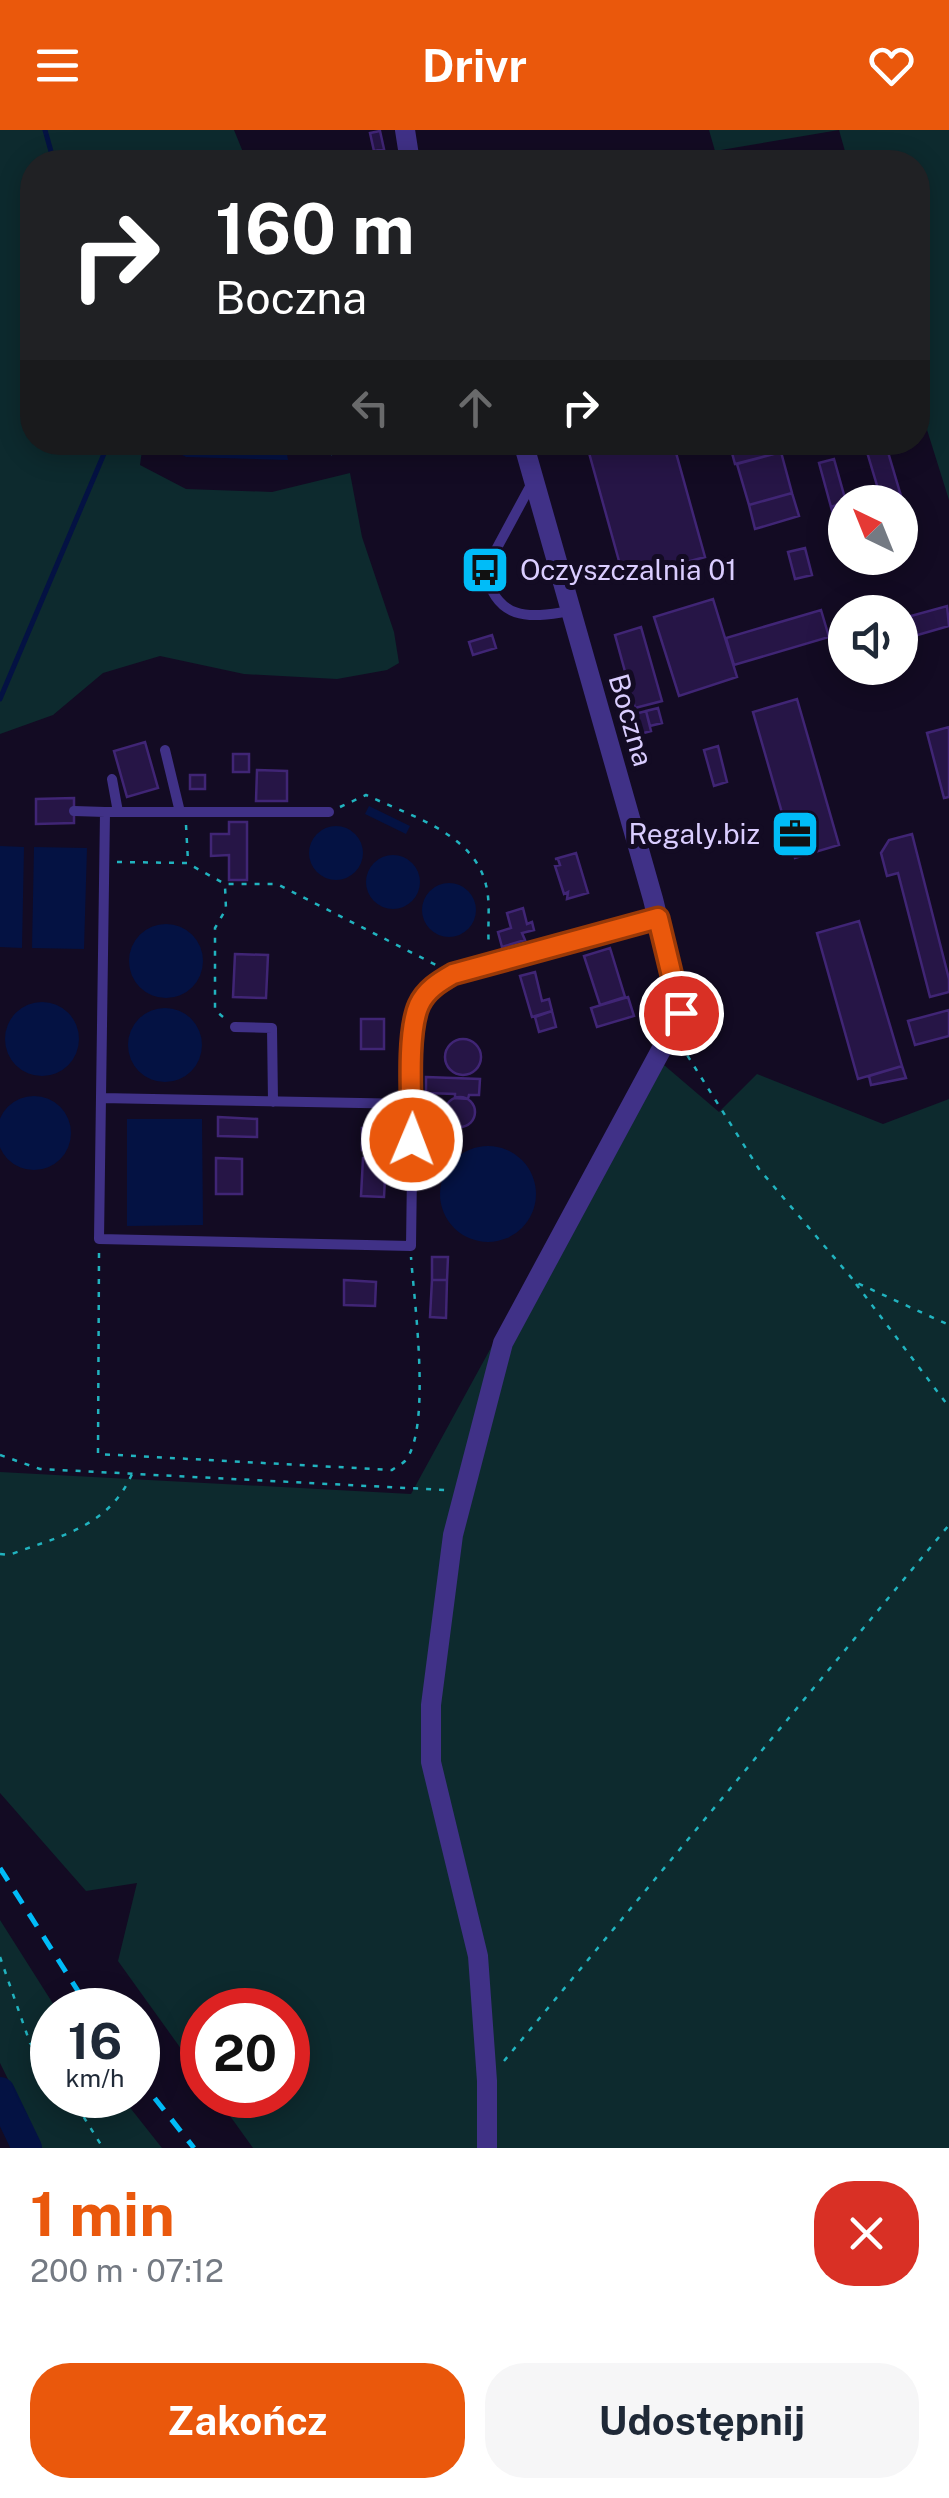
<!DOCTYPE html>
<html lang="pl">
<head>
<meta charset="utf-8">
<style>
	:root { --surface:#fff; --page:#f6f6f7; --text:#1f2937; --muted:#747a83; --accent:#ea580c }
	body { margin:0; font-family:"Public Sans",sans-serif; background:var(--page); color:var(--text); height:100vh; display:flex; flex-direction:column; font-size:38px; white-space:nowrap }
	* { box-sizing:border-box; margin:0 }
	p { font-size:32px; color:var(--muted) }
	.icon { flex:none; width:55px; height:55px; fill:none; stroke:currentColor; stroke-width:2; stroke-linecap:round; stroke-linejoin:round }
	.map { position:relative; height:2018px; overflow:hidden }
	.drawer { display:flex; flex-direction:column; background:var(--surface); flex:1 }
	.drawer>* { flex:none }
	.top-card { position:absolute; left:20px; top:20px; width:910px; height:305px; border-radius:40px; box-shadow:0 5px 25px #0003; background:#202124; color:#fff; overflow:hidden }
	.needle { width:65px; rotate:317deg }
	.buttons { position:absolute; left:828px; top:355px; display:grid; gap:20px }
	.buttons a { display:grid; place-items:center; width:90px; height:90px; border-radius:50%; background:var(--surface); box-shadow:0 5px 25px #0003; font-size:50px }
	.speed { position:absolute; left:30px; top:1858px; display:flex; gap:20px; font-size:50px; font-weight:700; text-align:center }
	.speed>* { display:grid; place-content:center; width:130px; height:130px; border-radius:50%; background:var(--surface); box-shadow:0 5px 25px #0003; line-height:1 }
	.speed small { font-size:25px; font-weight:400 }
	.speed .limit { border:15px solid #d22; background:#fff; color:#111 }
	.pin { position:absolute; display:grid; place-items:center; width:85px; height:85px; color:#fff; margin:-42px; border:5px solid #fff; border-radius:50%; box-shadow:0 2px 10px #0007 }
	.me { position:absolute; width:110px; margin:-55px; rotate:1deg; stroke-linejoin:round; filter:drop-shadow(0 0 8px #0008) }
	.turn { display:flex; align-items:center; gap:35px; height:210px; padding:0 30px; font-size:45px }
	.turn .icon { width:130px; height:130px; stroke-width:2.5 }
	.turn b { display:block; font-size:70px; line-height:85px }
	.lanes { display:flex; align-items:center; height:95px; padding:0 30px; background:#0003; justify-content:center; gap:50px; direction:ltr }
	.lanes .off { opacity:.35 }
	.round { display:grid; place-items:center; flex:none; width:105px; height:105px; border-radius:40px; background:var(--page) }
	.head { display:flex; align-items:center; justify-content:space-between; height:170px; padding:0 30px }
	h1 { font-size:60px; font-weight:700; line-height:75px; color:var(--accent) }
	.button { display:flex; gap:20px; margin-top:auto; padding:20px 30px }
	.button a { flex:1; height:115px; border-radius:40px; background:var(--accent); color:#fff; font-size:40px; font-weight:700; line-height:115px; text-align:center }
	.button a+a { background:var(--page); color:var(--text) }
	header { display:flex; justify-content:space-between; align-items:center; height:130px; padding:0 30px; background:var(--accent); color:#fff; font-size:45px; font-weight:700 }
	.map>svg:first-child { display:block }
</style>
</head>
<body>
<header><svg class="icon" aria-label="menu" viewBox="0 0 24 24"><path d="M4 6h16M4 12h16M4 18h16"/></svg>Drivr<svg class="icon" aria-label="heart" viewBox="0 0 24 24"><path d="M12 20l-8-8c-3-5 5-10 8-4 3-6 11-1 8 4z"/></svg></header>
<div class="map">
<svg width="949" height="2018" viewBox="0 0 949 2018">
	<rect width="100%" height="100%" fill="#130b23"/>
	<path fill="#0d2a2e" d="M0 0H234L247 32H32V312L143 313 140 335 186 359 272 362 350 343 362 407 394 502 399 533 387 540 337 549 244 544 160 526 103 543 53 585 0 604Z
		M709 0H949V370L918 271V32H848L839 0 715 21Z
		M664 935 719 982 757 944 883 994 949 969V2018H253L215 1965H288V1880H202V1948L118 1831 137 1753 86 1761 0 1663V1342L411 1364 493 1214Z
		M0 1790 57 1880H52V1965H120L162 2018H42L0 1933Z"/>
	<path fill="#041243" d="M158 312 278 313 286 319 288 330 186 327Z
		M369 676 410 696 406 704 365 684Z
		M309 723a27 27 0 1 1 54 0a27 27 0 1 1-54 0Z
		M0 716 24 717 22 818 0 817Z
		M34 717 87 718 84 819 32 818Z
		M366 752a27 27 0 1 1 54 0a27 27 0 1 1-54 0Z
		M422 780a27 27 0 1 1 54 0a27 27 0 1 1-54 0Z
		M129 831a37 37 0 1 1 74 0a37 37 0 1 1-74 0Z
		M5 909a37 37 0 1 1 74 0a37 37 0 1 1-74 0Z
		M128 915a37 37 0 1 1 74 0a37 37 0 1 1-74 0Z
		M-3 1003a37 37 0 1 1 74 0a37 37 0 1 1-74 0Z
		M127 989H202L203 1095 127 1096Z
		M440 1064a48 48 0 1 1 96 0a48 48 0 1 1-96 0Z"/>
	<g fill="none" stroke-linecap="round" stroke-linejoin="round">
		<path stroke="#041243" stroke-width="5" d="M45 0 54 32
			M0 569 109 312"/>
		<path stroke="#041243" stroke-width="30" d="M0 1962 27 2018"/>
	</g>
	<path fill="#261546" stroke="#402575" stroke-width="2.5" d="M380 1 384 19 374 21 370 3Z
		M586 312H673L705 427 624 449Z
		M729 312H778L781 322 735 334Z
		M864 312H885L912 403 900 407V372H882Z
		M781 322 792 363 749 375 737 334Z
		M834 329 846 372 831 377 819 333Z
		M792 363 799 386 755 399 749 375Z
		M845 373V391L836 394 831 377Z
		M805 418 812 445 795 449 788 422Z
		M713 469 737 547 679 566 654 487Z
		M947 476 949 496 900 510V489Z
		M821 480 829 507 734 535 726 508Z
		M641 497 662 571 635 578 615 505Z
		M492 505 496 518 473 525 469 512Z
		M797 569 839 715 795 728 753 582Z
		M658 578 662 593 650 596 646 581Z
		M646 581 651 601 640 604 635 584Z
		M949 597V667L944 668 927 603Z
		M145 612 158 658 127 667 114 621Z
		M718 616 727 652 714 656 704 620Z
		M233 624H249V642H233Z
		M257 640 287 641V671H256Z
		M190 645H205V659H190Z
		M74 668V693L36 694V669Z
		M229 692H247V750H229V725L211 726V704H229Z
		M912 704 949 849V862L930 867 898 743 887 746 881 723 889 710Z
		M576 723 588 763 567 769 568 762 564 764 555 736 560 735 558 729H555Z
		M523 778 527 794 532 792 534 800 522 803 525 810 502 817 498 802 511 798 507 783Z
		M859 791 902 936 858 949 817 803Z
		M610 818 625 867 600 875 584 826Z
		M235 824 268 825 266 868 233 867Z
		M535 842 542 871 549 869 552 881 532 887 520 846Z
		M628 867 634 886 597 897 591 878Z
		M949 880V906L915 915 908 891Z
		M552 881 556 897 539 902 535 887Z
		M361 889H384V919H361Z
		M445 927a18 18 0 1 1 36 0a18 18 0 1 1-36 0Z
		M902 936 906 948 871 955 869 946Z
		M426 947 480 949 479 965H469L468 969 455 968V964L426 963Z
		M445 982a15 15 0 1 1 30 0a15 15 0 1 1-30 0Z
		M218 987 257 989V1007L218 1006Z
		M362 998 386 999V1021L362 1020Z
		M216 1028 242 1029V1064H216Z
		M363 1028 386 1030 384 1067 361 1066Z
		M432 1127H448L447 1150H432Z
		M344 1150 376 1152 375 1176 344 1175Z
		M432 1150H447L446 1188 430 1187Z"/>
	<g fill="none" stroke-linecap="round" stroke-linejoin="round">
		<path stroke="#21b3bf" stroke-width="2.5" stroke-dasharray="5 8" stroke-linecap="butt" d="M445 312 476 315 487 312
			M306 317 331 324 388 312
			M340 677 366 665C408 685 474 703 486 755 491 774 487 797 489 817
			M186 695 188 731
			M117 732 187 733 225 754H277L438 836
			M223 887 215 880V798L226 779 225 756
			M685 913 687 925 759 1039 855 1152 949 1195
			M99 1123 98 1324 392 1340C396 1337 401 1335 405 1331 432 1299 414 1170 411 1127
			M856 1154 949 1277
			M0 1325 40 1339 445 1360
			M0 1424 9 1425C59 1406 108 1398 132 1344
			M0 1827 30 1913 52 1940
			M504 1931 949 1395
			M70 1965 103 2018"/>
		<path stroke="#403187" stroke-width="10" d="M533 351 485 440C496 490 527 489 570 481
			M165 620 180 682
			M112 649 118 682
			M74 681 105 682
			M329 682H105L99 1109 411 1116 414 892C421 868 432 856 453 843L657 788
			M235 897 272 898 273 972
			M101 968 413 974"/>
		<path stroke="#403187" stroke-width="20" d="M405 0 410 32
			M487 2018V1951L478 1826 431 1632V1575L453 1405 503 1213 681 883 653 769 523 312"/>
		<path stroke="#00bcf8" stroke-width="5" stroke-dasharray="15 12" stroke-linecap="butt" d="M0 1738 90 1880
			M138 1947 194 2018"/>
	</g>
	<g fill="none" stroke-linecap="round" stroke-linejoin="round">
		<g stroke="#983908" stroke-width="25">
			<path id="route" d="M412 1010C412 976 406 904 419 875 426 860 439 852 453 844L658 788 681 883"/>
		</g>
		<use href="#route" stroke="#ea580c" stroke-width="18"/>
	</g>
	<defs>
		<g id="bus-square" transform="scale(2.5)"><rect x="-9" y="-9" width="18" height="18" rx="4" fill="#00bcf8" stroke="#130b23"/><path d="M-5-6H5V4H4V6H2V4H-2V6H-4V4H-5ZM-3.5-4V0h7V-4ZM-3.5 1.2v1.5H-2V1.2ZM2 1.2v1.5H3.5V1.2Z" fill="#111"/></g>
		<g id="office-square" transform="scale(2.5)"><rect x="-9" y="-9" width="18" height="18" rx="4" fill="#00bcf8" stroke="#130b23"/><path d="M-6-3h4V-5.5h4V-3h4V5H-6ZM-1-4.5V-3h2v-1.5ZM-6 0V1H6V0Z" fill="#111"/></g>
	</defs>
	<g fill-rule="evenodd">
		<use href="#bus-square" x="485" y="440"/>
		<use href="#office-square" x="795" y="704"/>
	</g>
	<g text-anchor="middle" stroke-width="10" stroke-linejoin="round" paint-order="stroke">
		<g font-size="28" fill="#dacdff" stroke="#130b23" text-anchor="start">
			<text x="520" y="450">Oczyszczalnia 01</text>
			<text x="760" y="714" text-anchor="end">Regaly.biz</text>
		</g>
		<g font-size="28" fill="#dacdff" stroke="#130b23">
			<text transform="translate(631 590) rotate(74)" y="10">Boczna</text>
		</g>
	</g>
</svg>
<div class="buttons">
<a><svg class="needle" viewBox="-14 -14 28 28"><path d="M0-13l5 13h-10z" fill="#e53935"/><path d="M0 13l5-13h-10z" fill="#747a83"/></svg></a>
<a><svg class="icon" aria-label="sound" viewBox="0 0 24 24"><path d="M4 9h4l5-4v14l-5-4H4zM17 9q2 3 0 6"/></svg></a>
</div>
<div class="speed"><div>16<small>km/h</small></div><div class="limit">20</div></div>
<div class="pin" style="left:681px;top:883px;background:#d93025"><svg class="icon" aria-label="arrive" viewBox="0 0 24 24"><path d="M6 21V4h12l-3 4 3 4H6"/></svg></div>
<svg class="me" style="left:412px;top:1010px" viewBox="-20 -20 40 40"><circle r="17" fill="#ea580c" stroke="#fff" stroke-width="3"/><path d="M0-11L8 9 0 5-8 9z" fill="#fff"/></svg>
<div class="top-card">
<div class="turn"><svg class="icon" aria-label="right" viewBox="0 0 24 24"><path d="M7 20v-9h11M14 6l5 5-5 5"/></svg><div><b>160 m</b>Boczna</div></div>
<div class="lanes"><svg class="icon off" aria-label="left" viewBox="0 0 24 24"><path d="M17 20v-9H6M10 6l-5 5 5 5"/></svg><svg class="icon off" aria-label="ahead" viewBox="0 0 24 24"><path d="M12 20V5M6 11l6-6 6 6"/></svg><svg class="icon" aria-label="right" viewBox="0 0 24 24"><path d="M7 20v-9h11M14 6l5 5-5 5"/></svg></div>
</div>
</div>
<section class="drawer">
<div class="head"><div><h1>1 min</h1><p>200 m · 07:12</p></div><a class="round" style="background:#d93025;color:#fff"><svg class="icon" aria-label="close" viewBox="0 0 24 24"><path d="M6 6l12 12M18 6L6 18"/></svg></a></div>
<div class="button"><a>Zakończ</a><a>Udostępnij</a></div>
</section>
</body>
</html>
